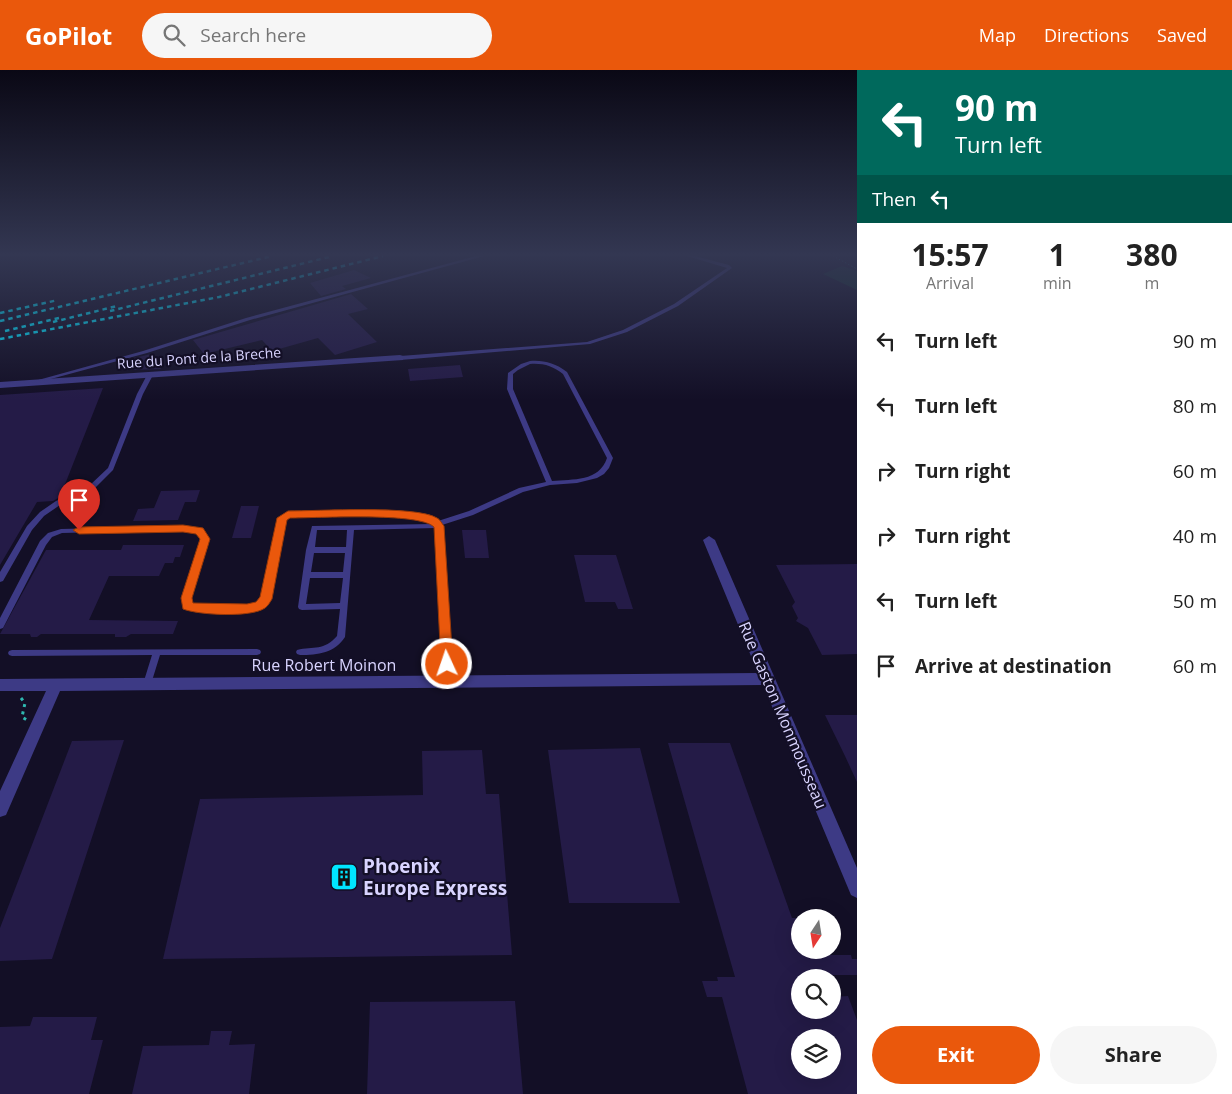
<!DOCTYPE html>
<html lang="en">
<head>
<meta charset="utf-8">
<style>
	:root { --surface:#fff; --page:#f6f6f6; --text:#222; --muted:#767676; --accent:#ea580c }
	body { margin:0; font-family:"Open Sans",sans-serif; background:var(--page); color:var(--text); height:100vh; display:flex; flex-direction:column; font-size:19px; white-space:nowrap }
	* { box-sizing:border-box; margin:0 }
	p { font-size:16px; color:var(--muted) }
	.icon { flex:none; width:28px; height:28px; fill:none; stroke:currentColor; stroke-width:2; stroke-linecap:round; stroke-linejoin:round }
	.map { position:relative; flex:1; overflow:hidden }
	.panel { display:flex; flex-direction:column; background:var(--surface); width:375px }
	.panel>* { flex:none }
	.hud { background:#00695c; color:#fff; overflow:hidden }
	.needle { width:32px; rotate:192deg }
	.tools { position:absolute; left:791px; top:839px; display:grid; gap:10px }
	.tools a { display:grid; place-items:center; width:50px; height:50px; border-radius:50%; background:var(--surface); box-shadow:0 5px 20px #0002; font-size:25px }
	.pin { position:absolute; display:grid; place-items:center; width:42px; height:42px; color:#fff; margin:-51px -21px; border-radius:50% 50% 50% 0; rotate:-45deg; box-shadow:0 0 5px #0007 }
	.pin .icon { rotate:45deg }
	.me { position:absolute; width:55px; margin:-28px; rotate:357deg; stroke-linejoin:round; filter:drop-shadow(0 0 4px #0008) }
	.turn { display:flex; align-items:center; gap:18px; height:105px; padding:0 15px; font-size:22px }
	.turn .icon { width:65px; height:65px; stroke-width:2.5 }
	.turn b { display:block; font-size:35px; line-height:42px }
	.then { display:flex; align-items:center; height:48px; padding:0 15px; background:#0003; gap:10px; font-size:19px }
	.eta { display:flex; justify-content:space-evenly; align-items:center; height:85px; text-align:center }
	.eta b { font-size:30px; font-weight:700; line-height:35px }
	.button { display:flex; gap:10px; margin-top:auto; padding:10px 15px }
	.button a { flex:1; height:58px; border-radius:30px; background:var(--accent); color:#fff; font-size:20px; font-weight:700; line-height:58px; text-align:center }
	.button a+a { background:var(--page); color:var(--text) }
	ul { padding:0; list-style:none }
	li { display:flex; align-items:center; gap:15px; height:65px; padding:0 15px }
	li div { flex:1 }
	li b { display:block; font-size:19px }
	li em { font-style:normal }
	header { display:flex; align-items:center; gap:30px; box-sizing:border-box; height:70px; padding:0 25px; background:var(--accent); color:#fff }
	header strong { font-size:24px }
	nav { display:flex; gap:28px; margin-inline-start:auto; font-size:18px }
	.search { width:350px; height:45px; background:var(--page); display:flex; align-items:center; gap:12px; box-sizing:border-box; padding:0 18px; border-radius:28px; color:var(--muted); font-size:19px }
	main { display:flex; flex:1; min-height:0 }
	.map>svg:first-child { display:block }
</style>
</head>
<body>
<header>
<strong>GoPilot</strong>
<div class="search"><svg class="icon" aria-label="search" viewBox="0 0 24 24"><circle cx="10" cy="10" r="6"/><path d="M15 15l6 6"/></svg>Search here</div>
<nav><a>Map</a><a>Directions</a><a>Saved</a></nav>
</header>
<main>
<div class="map">
<svg width="857" height="1024" viewBox="0 0 857 1024">
	<rect width="100%" height="100%" fill="#130f26"/>
	<path fill="#12302f" d="M842 196 857 201V220L823 204Z"/>
	<path fill="#241b47" fill-rule="evenodd" d="M354 200 371 208 342 216 346 219 321 226 310 213Z
		M351 224 368 239 348 244 377 272 335 285 318 268 272 281 262 270 204 284 193 270Z
		M151 284 161 299 129 300 134 288Z
		M460 295 463 307 410 311 408 299Z
		M103 318 60 427 53 431 37 432 0 495V325Z
		M200 420 196 432H185L178 450 133 451 138 439 154 438 161 421Z
		M241 436H259L251 468H232Z
		M462 460H486L489 488H465Z
		M123 475H184L180 487H175L173 493H165L159 506H109L89 550 178 551 173 564H131L126 567H115V564H41L37 567H31L30 564H0L46 480H121Z
		M574 485H616L633 539H618L615 532H585Z
		M857 494V584L822 585 808 558 796 551 798 548 792 536 795 532 776 495Z
		M825 645H857V712L845 686Z
		M124 670 52 889 0 891V858L72 671Z
		M668 673H730L792 848H800V880H827L829 885H851L852 889H857V905H800V940H832V927L848 926 857 950V1024H748L722 927H707L702 911H718L717 907H735ZM800 968H832V1000H800Z
		M640 678 680 833H569L548 680Z
		M482 680 486 724H499L512 885 163 889 200 729 423 725 422 681Z
		M515 931 523 1024H367L370 932Z
		M33 947H97L91 970H103L89 1024H0V957L30 956Z
		M211 961H232L229 975 255 974 249 1024H132L143 976 209 975Z"/>
	<g fill="none" stroke-linecap="round" stroke-linejoin="round">
		<path stroke="#2fb8b0" stroke-width="1" stroke-dasharray="1 2.5" stroke-linecap="butt" d="M833 186 857 199"/>
		<path stroke="#2fb8b0" stroke-width="3" stroke-dasharray="3 4.5" stroke-linecap="butt" d="M21 628 25 633 22 647 27 650"/>
		<path fill="#3d3a85" fill-rule="evenodd" d="M476 186H484L250 250 147 283 36 313 31 312 143 281 246 248Z
			M687 186H695L729 195 732 198 678 236 627 262 590 274 400 290 397 288 400 286 587 272 623 260 674 234 727 198Z
			M530 291C544 290 555 293 567 302L613 388 609 398 604 404 597 408 577 413 550 415 523 422 473 445 442 455 452 611 451 614 448 615 445 614 444 611 436 458 354 460 345 567C335 583 318 585 300 585L297 584 296 582 297 580C314 576 324 581 337 566L340 539 302 540 299 539 298 537 306 480 312 456 433 454C418 444 374 446 356 446 334 446 311 446 289 446L285 449 269 531C263 535 258 539 251 541 240 544 191 547 185 536 184 535 183 529 183 528L201 469 197 463 183 460 62 463 52 467 46 475 3 558 0 559V548L40 471 48 463 61 459 183 456 201 459 209 469 191 528 192 533 196 536C218 537 244 542 262 528L279 448 286 442H398L433 448 438 451 469 441 519 418 546 412 507 319 508 303 521 294ZM530 294C543 293 553 296 563 304L607 388C599 412 573 409 552 411L513 319V304L518 300ZM317 460H347L346 477H315ZM314 483H345L343 502H311ZM310 508H343L340 533 306 534Z
			M150 303 153 305 143 324 113 400 93 420 60 435 44 446 32 460 3 511 0 512V502L27 456 40 442 56 431 89 416 108 398 137 324 147 305Z
			M257 579 260 580 261 582 260 584 257 585H160L151 614 150 617 147 618 144 617 143 614 152 585 12 586 9 585 8 583 9 581 12 580Z"/>
		<path fill="#3d3a85" fill-rule="evenodd" d="M400 285 403 286V290L0 318V312Z
			M709 466 715 470 857 798V828L851 825 763 615 60 621 6 745 0 747V721L46 621H0V609L758 603 703 470Z"/>
		<path stroke="#00e5ff" stroke-width="2.5" stroke-dasharray="4.5 4" stroke-linecap="butt" d="M110 241 333 186
			M0 243 58 230
			M0 251 272 186
			M53 252 117 236
			M5 261 59 248
			M0 269 219 227 383 186"/>
	</g>
	<linearGradient id="sky" x2="0" y2="1"><stop stop-color="#0a0815"/><stop offset="0.56" stop-color="#333752"/><stop offset="1" stop-color="#333752" stop-opacity="0"/></linearGradient>
	<rect width="857" height="330" fill="url(#sky)"/>
	<path fill="#ea580c" stroke="#983908" d="M288 441C317 441 416 435 437 448 440 449 442 454 444 456L453 594 452 598 447 600 443 598 441 594 434 457C419 442 317 448 290 448L287 450 272 529C270 532 268 536 265 538 251 548 198 545 183 539L181 528 200 469 196 464 183 462 79 464 73 460 79 457 183 455 203 458 210 469 192 528 193 533 247 534 256 532 260 527 277 448Z"/>
	<defs>
		<g id="building-square" transform="scale(1.4375)"><rect x="-9" y="-9" width="18" height="18" rx="4" fill="#00e5ff" stroke="#130f26"/><path d="M-4-6H4V6H1V3H-1V6H-4ZM-2.5-4.3h1.7v1.8h-1.7ZM.8-4.3h1.7v1.8H.8ZM-2.5-1h1.7V.8h-1.7ZM.8-1h1.7V.8H.8Z" fill="#111"/></g>
	</defs>
	<g fill-rule="evenodd">
		<use href="#building-square" x="344" y="807"/>
	</g>
	<g text-anchor="middle" stroke-width="4.5" stroke-linejoin="round" paint-order="stroke">
		<g font-size="14" fill="#d9d4ff" stroke="#130f26">
			<text transform="translate(199 288) rotate(-4)" y="5">Rue du Pont de la Breche</text>
		</g>
		<g font-size="16" fill="#d9d4ff" stroke="#130f26">
			<text x="324" y="601">Rue Robert Moinon</text>
			<text transform="translate(783 645) rotate(67)" y="6">Rue Gaston Monmousseau</text>
		</g>
		<g font-size="19" font-weight="bold" fill="#d9d4ff" stroke="#130f26" text-anchor="start">
			<text x="363" y="803">Phoenix<tspan x="363" dy="22">Europe Express</tspan></text>
		</g>
	</g>
</svg>
<div class="tools">
<a><svg class="needle" viewBox="-14 -14 28 28"><path d="M0-13l5 13h-10z" fill="#e53935"/><path d="M0 13l5-13h-10z" fill="#767676"/></svg></a>
<a><svg class="icon" aria-label="search" viewBox="0 0 24 24"><circle cx="10" cy="10" r="6"/><path d="M15 15l6 6"/></svg></a>
<a><svg class="icon" aria-label="layers" viewBox="0 0 24 24"><path d="M12 4l9 5-9 5-9-5zM3 14l9 5 9-5"/></svg></a>
</div>
<div class="pin" style="left:79px;top:460px;background:#d93025"><svg class="icon" aria-label="arrive" viewBox="0 0 24 24"><path d="M6 21V4h12l-3 4 3 4H6"/></svg></div>
<svg class="me" style="left:447px;top:594px" viewBox="-20 -20 40 40"><circle r="17" fill="#ea580c" stroke="#fff" stroke-width="3"/><path d="M0-11L8 9 0 5-8 9z" fill="#fff"/></svg>
</div>
<section class="panel">
<div class="hud">
<div class="turn"><svg class="icon" aria-label="left" viewBox="0 0 24 24"><path d="M17 20v-9H6M10 6l-5 5 5 5"/></svg><div><b>90 m</b>Turn left</div></div>
<div class="then">Then<svg class="icon" aria-label="left" viewBox="0 0 24 24"><path d="M17 20v-9H6M10 6l-5 5 5 5"/></svg></div>
</div>
<div class="eta">
<div><b>15:57</b><p>Arrival</p></div>
<div><b>1</b><p>min</p></div>
<div><b>380</b><p>m</p></div>
</div>
<ul>
<li><svg class="icon" aria-label="left" viewBox="0 0 24 24"><path d="M17 20v-9H6M10 6l-5 5 5 5"/></svg><div><b>Turn left</b></div><em>90 m</em></li>
<li><svg class="icon" aria-label="left" viewBox="0 0 24 24"><path d="M17 20v-9H6M10 6l-5 5 5 5"/></svg><div><b>Turn left</b></div><em>80 m</em></li>
<li><svg class="icon" aria-label="right" viewBox="0 0 24 24"><path d="M7 20v-9h11M14 6l5 5-5 5"/></svg><div><b>Turn right</b></div><em>60 m</em></li>
<li><svg class="icon" aria-label="right" viewBox="0 0 24 24"><path d="M7 20v-9h11M14 6l5 5-5 5"/></svg><div><b>Turn right</b></div><em>40 m</em></li>
<li><svg class="icon" aria-label="left" viewBox="0 0 24 24"><path d="M17 20v-9H6M10 6l-5 5 5 5"/></svg><div><b>Turn left</b></div><em>50 m</em></li>
<li><svg class="icon" aria-label="arrive" viewBox="0 0 24 24"><path d="M6 21V4h12l-3 4 3 4H6"/></svg><div><b>Arrive at destination</b></div><em>60 m</em></li>
</ul>
<div class="button"><a>Exit</a><a>Share</a></div>
</section>
</main>
</body>
</html>
